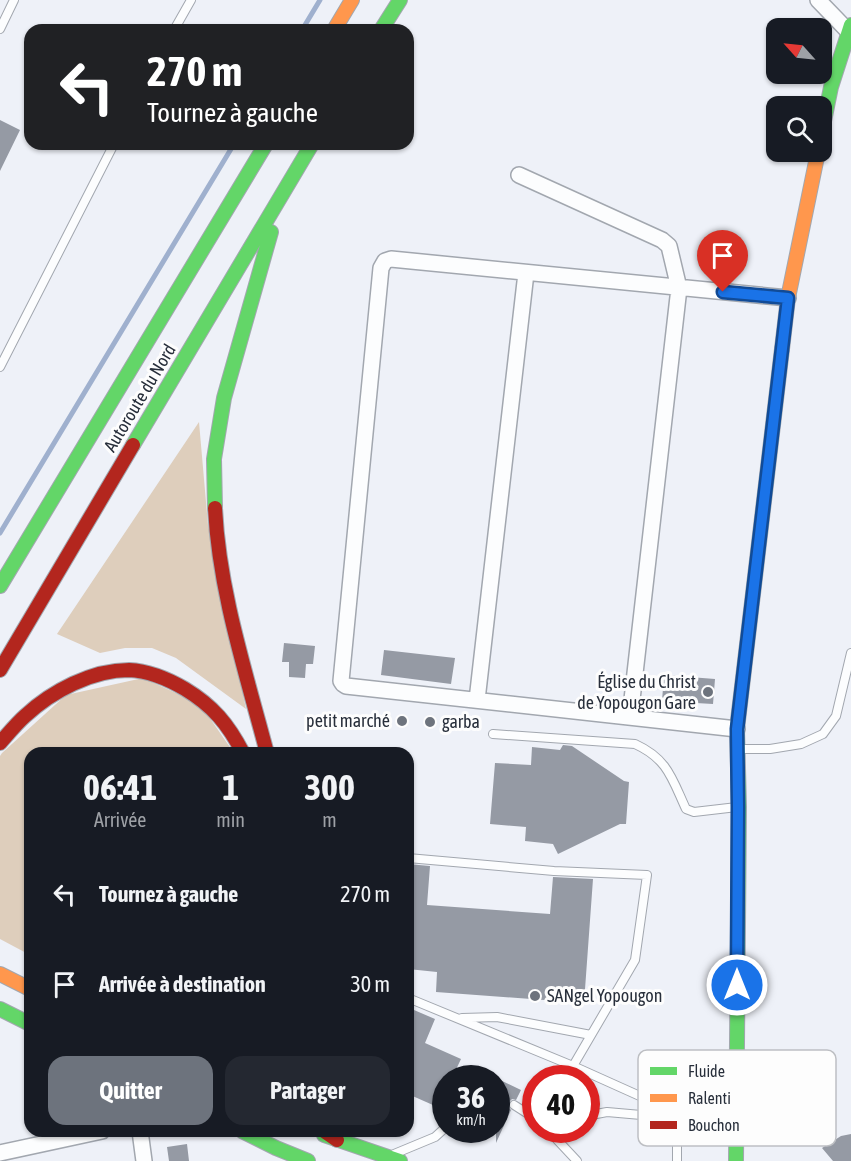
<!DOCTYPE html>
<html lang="fr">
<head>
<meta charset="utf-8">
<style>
	:root { --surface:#171b24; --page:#242831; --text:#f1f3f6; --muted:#9ea1a6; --accent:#6d737d }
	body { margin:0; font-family:"Asap Condensed",sans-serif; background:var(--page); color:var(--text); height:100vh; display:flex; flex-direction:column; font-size:22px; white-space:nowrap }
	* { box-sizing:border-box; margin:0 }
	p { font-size:20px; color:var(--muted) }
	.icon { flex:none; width:33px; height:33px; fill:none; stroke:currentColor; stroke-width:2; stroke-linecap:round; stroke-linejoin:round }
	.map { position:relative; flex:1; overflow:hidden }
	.details { position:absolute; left:24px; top:747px; width:390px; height:390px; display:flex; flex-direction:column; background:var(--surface); border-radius:18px; box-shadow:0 2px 4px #0004 }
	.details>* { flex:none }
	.hud { position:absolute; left:24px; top:24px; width:390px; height:126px; border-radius:18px; box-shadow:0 2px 4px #0004; background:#202124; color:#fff; overflow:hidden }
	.needle { width:39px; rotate:297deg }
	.fabs { position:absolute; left:766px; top:18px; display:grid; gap:12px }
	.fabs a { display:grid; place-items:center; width:66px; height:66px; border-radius:12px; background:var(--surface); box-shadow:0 2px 4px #0004; font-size:30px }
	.speed { position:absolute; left:432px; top:1065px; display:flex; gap:12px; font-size:30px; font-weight:700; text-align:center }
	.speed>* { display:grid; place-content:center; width:78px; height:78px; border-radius:50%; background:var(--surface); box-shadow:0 2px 4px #0004; line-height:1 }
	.speed small { font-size:15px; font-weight:400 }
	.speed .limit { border:9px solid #d22; background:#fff; color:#111 }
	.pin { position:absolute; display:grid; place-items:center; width:51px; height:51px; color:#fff; margin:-62px -26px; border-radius:50% 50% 50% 0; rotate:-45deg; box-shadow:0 0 6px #0007 }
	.pin .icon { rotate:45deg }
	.me { position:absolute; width:66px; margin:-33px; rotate:0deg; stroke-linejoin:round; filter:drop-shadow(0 0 4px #0008) }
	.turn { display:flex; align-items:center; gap:21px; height:126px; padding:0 24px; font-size:27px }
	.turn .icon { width:78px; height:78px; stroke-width:2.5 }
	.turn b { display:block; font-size:42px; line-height:51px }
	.eta { display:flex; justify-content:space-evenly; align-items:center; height:102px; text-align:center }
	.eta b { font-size:36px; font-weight:700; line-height:42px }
	.cta { display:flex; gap:12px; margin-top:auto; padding:12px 24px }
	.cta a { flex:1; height:69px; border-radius:18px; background:var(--accent); color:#fff; font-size:24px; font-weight:700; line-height:69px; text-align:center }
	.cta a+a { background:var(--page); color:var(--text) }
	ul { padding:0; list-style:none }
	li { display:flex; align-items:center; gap:18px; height:90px; padding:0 24px }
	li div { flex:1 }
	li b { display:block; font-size:22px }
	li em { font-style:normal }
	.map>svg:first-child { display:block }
</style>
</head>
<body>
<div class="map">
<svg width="851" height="1161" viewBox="0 0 851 1161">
	<rect width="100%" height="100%" fill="#eef1f8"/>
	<path fill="#decebc" d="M199 422 208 525 246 709 176 658 152 648H125L100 653 57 634Z
		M143 678 200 704 234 753H30V955L0 939V756L2 753 66 695Z"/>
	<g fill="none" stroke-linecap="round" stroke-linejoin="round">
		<path stroke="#9fb0ce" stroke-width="5" d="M302 30 320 0
			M0 533 234 144"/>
	</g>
	<path fill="#959aa4" d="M0 120 20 130 0 171Z
		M284 643 315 646 313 664H306L305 678 289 677V662H282Z
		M384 650 455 658 451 684 381 675Z
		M664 675 715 679 713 704 662 701Z
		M563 745 572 746 624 781 629 782 626 824H620L558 854 553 844 525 841 526 827 490 824 495 763 531 765 532 747 560 750Z
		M408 864 430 866 427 905 550 914 553 877 593 879 584 1003 436 992 437 972 408 969Z
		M414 1010 435 1019 425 1043 461 1059 452 1078H446V1102L442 1109 408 1094V1025Z
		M500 1080 521 1090 516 1100 512 1099 509 1102 508 1107 511 1110 496 1143V1090Z
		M851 1134V1161H833L822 1148 841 1136Z
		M187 1144 189 1161H169L167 1147Z"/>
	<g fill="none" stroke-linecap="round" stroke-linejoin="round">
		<g stroke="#a2a7af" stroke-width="10">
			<path id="lane" d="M0 29 14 0
				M174 30 191 0
				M0 367 114 144
				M493 734 635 744C668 759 672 779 686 809L694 812 737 807
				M739 749H770L801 744 823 734 836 716 851 653
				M408 858 554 871 647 875 635 960 573 1066
				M408 998 573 1066 662 1106
				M462 1018 497 1017 591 1035
				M662 1110a13 13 0 1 1 26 0a13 13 0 1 1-26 0Z
				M514 1105 536 1119
				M688 1110 736 1097
				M586 1116 607 1112 664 1117
				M548 1130 577 1161
				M394 1154 435 1137 446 1127
				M677 1161V1123"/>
		</g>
		<g stroke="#a2a7af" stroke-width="18">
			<path id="street" d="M818 0 848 31
				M519 175 662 240 669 246 679 288 630 717
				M477 700 526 273
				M737 729 346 686 343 684 341 681 381 268 385 261 391 259 788 298
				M140 1131 144 1161
				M0 1153 102 1131"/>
		</g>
		<g stroke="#a2a7af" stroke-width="16">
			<path id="fast" d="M381 30 400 0
				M822 131 831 87 851 25
				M133 445 312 144
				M215 508 214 459 224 398 271 232
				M0 586 266 144
				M0 1009 30 1024
				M242 1131 276 1148 308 1161
				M324 1135 400 1161
				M736 1161 739 807 737 729 782 349"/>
		</g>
		<g stroke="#a2a7af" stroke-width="16">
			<path id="slow" d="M334 30 352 0
				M782 349 788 298 818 152
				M0 974 30 989"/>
		</g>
		<g stroke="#a2a7af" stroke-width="16">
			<path id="jam" d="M215 508C219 591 246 673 267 753
				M0 670 133 445
				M0 743C8 734 16 724 25 716 52 691 92 670 129 670 149 671 168 679 185 689 213 706 228 724 243 753
				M324 1131 337 1140"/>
		</g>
		<use href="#lane" stroke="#fcfdfe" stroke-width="8"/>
		<use href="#street" stroke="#fcfdfe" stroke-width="15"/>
		<use href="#fast" stroke="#63d668" stroke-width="14"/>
		<use href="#slow" stroke="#ff974d" stroke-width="14"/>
		<use href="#jam" stroke="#b3261e" stroke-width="14"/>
	</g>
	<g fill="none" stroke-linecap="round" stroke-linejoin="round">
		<g stroke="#114b97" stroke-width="15">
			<path id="route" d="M723 292 788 298 737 729 738 807 737 985"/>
		</g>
		<use href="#route" stroke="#1a73e8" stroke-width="10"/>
	</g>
	<g fill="#6d737d" stroke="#fdfdfd" stroke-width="2">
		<circle cx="708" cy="692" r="6"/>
		<circle cx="402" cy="721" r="6"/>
		<circle cx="430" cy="722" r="6"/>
		<circle cx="535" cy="996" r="6"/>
	</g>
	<g text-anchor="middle" stroke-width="6" stroke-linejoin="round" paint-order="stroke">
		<g font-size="18" fill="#282f3b" stroke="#fdfdfd">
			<text transform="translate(140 398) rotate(-59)" y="6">Autoroute du Nord</text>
		</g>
		<g font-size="18" fill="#282f3b" stroke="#fdfdfd" text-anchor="end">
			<text x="696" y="688">Église du Christ<tspan x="696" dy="21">de Yopougon Gare</tspan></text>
			<text x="390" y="727">petit marché</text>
			<text x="442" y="728" text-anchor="start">garba</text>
			<text x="547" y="1002" text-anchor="start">SANgel Yopougon</text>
		</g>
	</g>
	<rect x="638" y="1050" width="198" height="96" rx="9" fill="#fdfdfd" stroke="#bdbfc3" stroke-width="1.5"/>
	<rect x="650" y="1067" width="27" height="8" fill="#63d668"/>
	<rect x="650" y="1094" width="27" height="8" fill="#ff974d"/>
	<rect x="650" y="1121" width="27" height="8" fill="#b3261e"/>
	<g font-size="16" fill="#282f3b">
		<text x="688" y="1077">Fluide</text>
		<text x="688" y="1104">Ralenti</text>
		<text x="688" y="1131">Bouchon</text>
	</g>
</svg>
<div class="fabs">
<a><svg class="needle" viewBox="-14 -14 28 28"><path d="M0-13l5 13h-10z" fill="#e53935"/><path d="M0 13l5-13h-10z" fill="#9ea1a6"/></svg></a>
<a><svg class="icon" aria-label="search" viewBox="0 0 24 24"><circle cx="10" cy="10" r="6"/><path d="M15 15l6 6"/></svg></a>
</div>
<div class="speed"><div>36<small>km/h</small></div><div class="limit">40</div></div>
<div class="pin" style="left:723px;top:292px;background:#d93025"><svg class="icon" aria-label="arrive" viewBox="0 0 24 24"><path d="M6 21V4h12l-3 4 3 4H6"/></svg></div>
<svg class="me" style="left:737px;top:985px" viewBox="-20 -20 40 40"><circle r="17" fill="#1a73e8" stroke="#fff" stroke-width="3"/><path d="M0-11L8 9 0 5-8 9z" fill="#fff"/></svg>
<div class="hud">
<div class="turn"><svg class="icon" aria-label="left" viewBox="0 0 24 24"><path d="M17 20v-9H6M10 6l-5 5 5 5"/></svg><div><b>270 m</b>Tournez à gauche</div></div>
</div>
<section class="details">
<div class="eta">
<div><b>06:41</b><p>Arrivée</p></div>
<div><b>1</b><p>min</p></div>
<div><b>300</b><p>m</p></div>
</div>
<ul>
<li><svg class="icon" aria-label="left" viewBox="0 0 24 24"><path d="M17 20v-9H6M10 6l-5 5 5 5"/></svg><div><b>Tournez à gauche</b></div><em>270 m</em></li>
<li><svg class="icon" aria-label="arrive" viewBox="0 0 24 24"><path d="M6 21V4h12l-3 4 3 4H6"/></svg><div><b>Arrivée à destination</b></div><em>30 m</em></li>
</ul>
<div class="cta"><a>Quitter</a><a>Partager</a></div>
</section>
</div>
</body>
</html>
